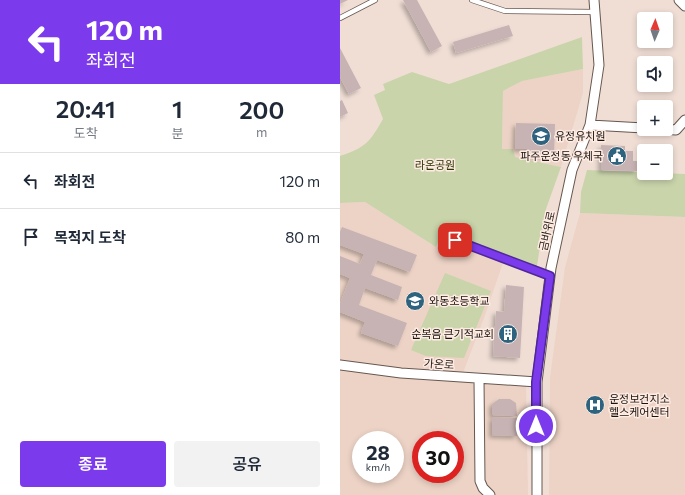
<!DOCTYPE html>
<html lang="ko">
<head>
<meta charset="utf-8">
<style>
	:root { --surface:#fff; --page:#f2f2f3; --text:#1f2937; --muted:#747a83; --line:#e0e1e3; --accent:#7c3aed }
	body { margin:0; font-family:Commissioner,"Noto Sans KR",sans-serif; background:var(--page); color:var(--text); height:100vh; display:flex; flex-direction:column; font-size:15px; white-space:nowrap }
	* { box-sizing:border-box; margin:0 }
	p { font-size:13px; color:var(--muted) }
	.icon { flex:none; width:22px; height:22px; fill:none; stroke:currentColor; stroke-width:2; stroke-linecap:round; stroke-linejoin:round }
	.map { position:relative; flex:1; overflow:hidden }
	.panel { display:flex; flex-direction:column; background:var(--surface); width:340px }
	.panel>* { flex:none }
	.banner { background:#7c3aed; color:#fff; overflow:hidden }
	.needle { width:26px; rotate:2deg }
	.buttons { position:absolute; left:297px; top:12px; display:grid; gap:8px }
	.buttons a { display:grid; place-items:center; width:36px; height:36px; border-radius:4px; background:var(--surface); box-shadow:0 2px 6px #0003; font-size:20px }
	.speed { position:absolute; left:12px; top:431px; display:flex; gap:8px; font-size:20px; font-weight:700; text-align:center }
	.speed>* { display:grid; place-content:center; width:52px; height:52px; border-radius:50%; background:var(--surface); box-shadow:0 2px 6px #0003; line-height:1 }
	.speed small { font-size:10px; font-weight:400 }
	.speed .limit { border:6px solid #d22; background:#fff; color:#111 }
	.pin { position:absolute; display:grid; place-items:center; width:34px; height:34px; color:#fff; margin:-17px; border-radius:8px; box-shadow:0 2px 6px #0006 }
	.me { position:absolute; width:44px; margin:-22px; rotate:0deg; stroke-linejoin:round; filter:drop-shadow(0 0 3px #0008) }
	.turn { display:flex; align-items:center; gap:14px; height:84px; padding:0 20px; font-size:18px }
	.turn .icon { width:52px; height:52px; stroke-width:2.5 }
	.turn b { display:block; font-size:28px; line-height:34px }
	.eta { display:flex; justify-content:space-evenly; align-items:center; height:68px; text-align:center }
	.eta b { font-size:24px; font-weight:600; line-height:28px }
	.cta { display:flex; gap:8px; margin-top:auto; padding:8px 20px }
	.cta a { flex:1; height:46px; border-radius:4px; background:var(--accent); color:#fff; font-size:16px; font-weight:600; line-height:46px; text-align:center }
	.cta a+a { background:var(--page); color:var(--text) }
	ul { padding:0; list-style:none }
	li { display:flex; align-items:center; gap:12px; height:56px; padding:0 20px; border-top:1px solid var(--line) }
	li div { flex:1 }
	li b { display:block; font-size:15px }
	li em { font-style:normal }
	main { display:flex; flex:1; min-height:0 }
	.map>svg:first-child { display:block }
</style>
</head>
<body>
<main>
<section class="panel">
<div class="banner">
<div class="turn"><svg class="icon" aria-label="left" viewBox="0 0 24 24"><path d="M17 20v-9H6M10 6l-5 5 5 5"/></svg><div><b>120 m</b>좌회전</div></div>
</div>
<div class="eta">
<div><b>20:41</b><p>도착</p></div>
<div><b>1</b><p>분</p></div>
<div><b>200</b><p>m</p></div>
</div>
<ul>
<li><svg class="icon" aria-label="left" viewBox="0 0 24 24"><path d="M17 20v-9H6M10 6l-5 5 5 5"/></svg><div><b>좌회전</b></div><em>120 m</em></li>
<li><svg class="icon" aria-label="arrive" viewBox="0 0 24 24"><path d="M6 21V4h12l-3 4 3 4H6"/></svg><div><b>목적지 도착</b></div><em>80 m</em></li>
</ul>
<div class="cta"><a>종료</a><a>공유</a></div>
</section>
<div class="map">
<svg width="345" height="495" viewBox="0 0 345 495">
	<defs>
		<filter id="shadow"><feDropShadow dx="-3" dy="3" stdDeviation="2" flood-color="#0004"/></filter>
	</defs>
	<rect width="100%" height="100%" fill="#f0ded5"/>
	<path fill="#edd3c6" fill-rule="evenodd" d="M243 69V93L221 167 175 157 162 149 163 91 181 81Z
		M25 202 96 247 101 236 111 234 151 250 164 260 144 318 121 378 186 381 188 495H0V203ZM21 440H55V474H21ZM81 440H115V474H81Z
		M240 213 345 217V495H209L210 377 225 267Z"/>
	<path fill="#c9d4ab" d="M242 37 243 69 182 81 163 91 162 149H173L175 157 221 167 206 209 196 272 164 260 151 250 111 234 101 236 96 247 25 202 0 203V156C25 148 30 142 43 119L34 95 45 90 43 84 72 72 109 84Z
		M247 170 345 174V217L240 213 241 192Z
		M105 273 151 291 124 358 86 356 71 350Z"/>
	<path fill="#c8b3b4" filter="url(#shadow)" d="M0 0H8L0 4Z
		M63 0H77L102 46 91 52Z
		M169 25 173 36 116 53 113 42Z
		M0 48 21 88 9 94 0 77Z
		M2 100 8 113 0 117V101Z
		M176 123 215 124 214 156 189 155V149H175Z
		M261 145 285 146V151H293V161H298L297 171 261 170Z
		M2 227 77 255 70 272 37 260 31 275 62 287 58 300 25 288 19 305 67 323 58 346 21 333 25 322 0 312V304L10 278 0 274V256L20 264 24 254 0 245V232Z
		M166 285 184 287 180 358 153 356 156 311 164 312Z
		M159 399H170L176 403 177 416 152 415V404Z
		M152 417 177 418V436L152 435Z"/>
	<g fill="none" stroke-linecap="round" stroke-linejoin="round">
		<g stroke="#66574f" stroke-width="6">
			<path id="lane" d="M132 0 165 11 255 12
				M0 18 35 0
				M101 248 109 241 115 240 210 277"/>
		</g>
		<g stroke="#66574f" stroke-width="11">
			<path id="street" d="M339 0 345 6
				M250 125 304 128
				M322 129 336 130 345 120
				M0 365 61 373 197 382
				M139 379 140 481 143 488 150 495
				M197 495V382L211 268 232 170 250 125 259 65 254 0"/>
		</g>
		<use href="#lane" stroke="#fff" stroke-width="4.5"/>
		<use href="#street" stroke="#fff" stroke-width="9"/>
	</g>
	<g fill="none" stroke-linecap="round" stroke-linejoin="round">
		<g stroke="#51269a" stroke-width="10">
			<path id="route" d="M115 240 210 276 196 382V426"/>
		</g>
		<use href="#route" stroke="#7c3aed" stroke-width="7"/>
	</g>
	<defs>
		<g id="school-disc" transform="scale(1)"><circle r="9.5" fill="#2e637f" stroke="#feebe2"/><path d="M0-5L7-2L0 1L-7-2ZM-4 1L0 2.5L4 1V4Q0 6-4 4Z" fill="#fff"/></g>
		<g id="civic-disc" transform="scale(1)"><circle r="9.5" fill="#2e637f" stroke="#feebe2"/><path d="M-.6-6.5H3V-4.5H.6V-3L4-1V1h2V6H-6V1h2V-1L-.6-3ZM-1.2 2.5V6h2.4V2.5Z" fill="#fff"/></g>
		<g id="building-disc" transform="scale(1)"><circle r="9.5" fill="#2e637f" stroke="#feebe2"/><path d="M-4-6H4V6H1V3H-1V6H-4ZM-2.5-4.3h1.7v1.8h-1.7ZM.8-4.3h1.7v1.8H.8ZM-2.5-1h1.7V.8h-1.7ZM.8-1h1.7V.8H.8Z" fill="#fff"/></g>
		<g id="hospital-disc" transform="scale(1)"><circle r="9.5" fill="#2e637f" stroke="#feebe2"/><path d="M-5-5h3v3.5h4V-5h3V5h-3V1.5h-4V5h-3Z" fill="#fff"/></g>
	</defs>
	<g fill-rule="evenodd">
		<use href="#school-disc" x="201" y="136"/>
		<use href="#civic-disc" x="277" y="156"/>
		<use href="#school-disc" x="75" y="301"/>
		<use href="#building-disc" x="168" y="334"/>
		<use href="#hospital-disc" x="255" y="405"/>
	</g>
	<g text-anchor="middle" stroke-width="3" stroke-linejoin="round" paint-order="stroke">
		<g font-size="11" fill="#191310" stroke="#feebe2" text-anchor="start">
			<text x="215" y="140">유정유치원</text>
			<text x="263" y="160" text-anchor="end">파주운정동 우체국</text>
			<text x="89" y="305">와동초등학교</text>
			<text x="154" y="338" text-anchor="end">순복음 큰기적교회</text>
			<text x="269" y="403">운정보건지소<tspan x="269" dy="13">헬스케어센터</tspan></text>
		</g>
		<g font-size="11" fill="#2e3605" stroke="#feebe2">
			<text x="95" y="169">라온공원</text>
		</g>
		<g font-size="11" fill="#191310" stroke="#feebe2">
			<text transform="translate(207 231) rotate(-78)" y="4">금바위로</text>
			<text transform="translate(99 364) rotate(4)" y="4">가온로</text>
		</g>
	</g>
</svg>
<div class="buttons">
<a><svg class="needle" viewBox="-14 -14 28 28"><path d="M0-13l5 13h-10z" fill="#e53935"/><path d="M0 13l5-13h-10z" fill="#747a83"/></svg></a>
<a><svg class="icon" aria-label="sound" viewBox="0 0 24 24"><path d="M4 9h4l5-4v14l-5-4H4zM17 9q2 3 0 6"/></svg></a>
<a>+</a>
<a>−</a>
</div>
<div class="speed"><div>28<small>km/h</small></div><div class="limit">30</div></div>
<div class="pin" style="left:115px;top:240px;background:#d93025"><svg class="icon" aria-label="arrive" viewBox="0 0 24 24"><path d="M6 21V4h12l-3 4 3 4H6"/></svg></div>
<svg class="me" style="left:196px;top:426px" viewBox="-20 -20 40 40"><circle r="17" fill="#7c3aed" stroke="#fff" stroke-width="3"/><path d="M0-11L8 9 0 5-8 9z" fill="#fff"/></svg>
</div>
</main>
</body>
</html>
